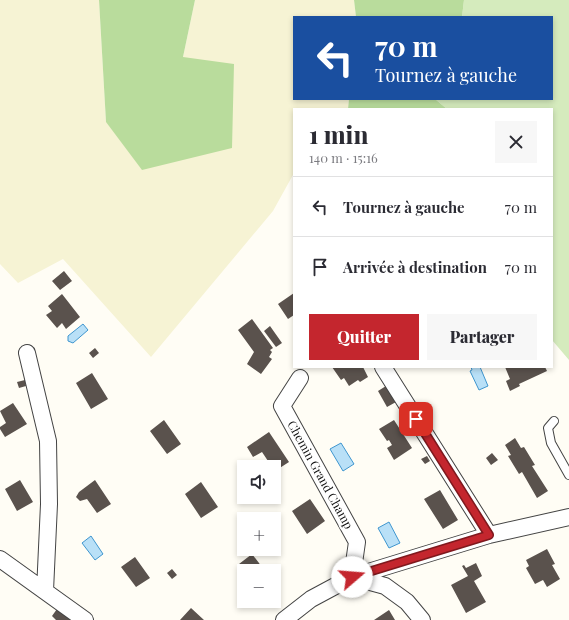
<!DOCTYPE html>
<html lang="fr">
<head>
<meta charset="utf-8">
<style>
	:root { --surface:#fff; --page:#f7f7f7; --text:#2b2b33; --muted:#7c7c81; --line:#e1e1e2; --accent:#c4262e }
	body { margin:0; font-family:"Playfair Display",serif; background:var(--page); color:var(--text); height:100vh; display:flex; flex-direction:column; font-size:15px; white-space:nowrap }
	* { box-sizing:border-box; margin:0 }
	p { font-size:13px; color:var(--muted) }
	.icon { flex:none; width:22px; height:22px; fill:none; stroke:currentColor; stroke-width:2; stroke-linecap:round; stroke-linejoin:round }
	.map { position:relative; flex:1; overflow:hidden }
	.details { position:absolute; left:293px; top:108px; width:260px; height:260px; display:flex; flex-direction:column; background:var(--surface); border-radius:0px; box-shadow:0 2px 6px #0003 }
	.details>* { flex:none }
	.guide { position:absolute; left:293px; top:16px; width:260px; height:84px; border-radius:0px; box-shadow:0 2px 6px #0003; background:#1a4fa0; color:#fff; overflow:hidden }
	.buttons { position:absolute; left:237px; top:460px; display:grid; gap:8px }
	.buttons a { display:grid; place-items:center; width:44px; height:44px; border-radius:0px; background:var(--surface); box-shadow:0 2px 6px #0003; font-size:20px }
	.pin { position:absolute; display:grid; place-items:center; width:34px; height:34px; color:#fff; margin:-17px; border-radius:8px; box-shadow:0 2px 6px #0006 }
	.me { position:absolute; width:44px; margin:-22px; rotate:72deg; stroke-linejoin:round; filter:drop-shadow(0 0 3px #0008) }
	.turn { display:flex; align-items:center; gap:14px; height:84px; padding:0 16px; font-size:18px }
	.turn .icon { width:52px; height:52px; stroke-width:2.5 }
	.turn b { display:block; font-size:28px; line-height:34px }
	.round { display:grid; place-items:center; flex:none; width:42px; height:42px; border-radius:0px; background:var(--page) }
	.headline { display:flex; align-items:center; justify-content:space-between; height:68px; padding:0 16px }
	h1 { font-size:24px; font-weight:800; line-height:30px }
	.action { display:flex; gap:8px; margin-top:auto; padding:8px 16px }
	.action a { flex:1; height:46px; border-radius:0px; background:var(--accent); color:#fff; font-size:16px; font-weight:800; line-height:46px; text-align:center }
	.action a+a { background:var(--page); color:var(--text) }
	ul { padding:0; list-style:none }
	li { display:flex; align-items:center; gap:12px; height:60px; padding:0 16px; border-top:1px solid var(--line) }
	li div { flex:1 }
	li b { display:block; font-size:15px }
	li em { font-style:normal }
	.map>svg:first-child { display:block }
</style>
</head>
<body>
<div class="map">
<svg width="569" height="620" viewBox="0 0 569 620">
	<rect width="100%" height="100%" fill="#fffdf5"/>
	<path fill="#f6f3d4" d="M0 0H99L106 122 183 57 195 0H354L356 17H294V99H349L348 109H294V173L273 211 151 357 63 259 18 283 0 264Z"/>
	<path fill="#d5ebbd" d="M464 0H569V360L552 340V109H447L435 99H552V17H462Z"/>
	<path fill="#b9dc9c" d="M99 0H195L183 57 234 64 232 148 142 170 106 122Z
		M354 0H464L462 17H356Z
		M349 99H435L447 109H348Z"/>
	<path fill="#b9e0f7" stroke="#3f96cf" d="M83 324 88 330 73 343 68 341V336Z
		M471 367H480L488 386 479 390 470 371 472 370Z
		M341 443 354 464 343 471 330 449Z
		M389 522 400 543 389 548 378 528Z
		M91 536 103 554 95 560 82 543Z"/>
	<path fill="#5a524d" d="M64 271 72 281 60 290 52 281Z
		M294 293V315L288 319 278 304Z
		M62 294 80 317 66 329 62 323 57 328 46 315 52 311 48 306Z
		M252 319 273 348 270 350 272 352 269 357 272 359 261 374 247 364 254 352 238 330Z
		M270 326 282 343 276 347 264 331Z
		M95 348 99 353 93 358 89 353Z
		M332 367H363L368 377 360 382 358 380 349 386 344 378 341 380Z
		M505 367H545L547 371 519 384 520 386 510 391 506 381 510 379Z
		M92 373 108 399 91 409 76 383Z
		M25 380 26 386 19 388 17 382Z
		M386 386 396 402 387 407 378 391Z
		M13 403 27 424 5 437 0 429V427L6 423 0 411Z
		M164 420 181 444 167 454 150 431Z
		M394 420 412 448 394 460 387 448 392 445 389 440 387 441 379 429Z
		M269 432 289 462 275 471 274 467H272L262 452 253 457 247 447Z
		M515 438 521 448 524 447 535 465 532 466 548 491 537 498 522 472 519 474 508 456 511 455 505 445Z
		M492 453 498 460 491 465 486 458Z
		M427 456 430 461 425 464 421 459Z
		M20 480 33 502 17 511 5 489Z
		M95 480 111 504 97 513 87 499 80 501 76 497 79 492Z
		M201 482 218 507 201 518 185 494Z
		M440 490 458 520 443 529 424 499Z
		M310 499 325 521 307 534 292 511Z
		M547 549 555 564 552 565 560 579 547 587 543 580 535 584 526 568 529 566 526 560Z
		M252 554 259 563 264 571H244L239 564Z
		M135 557 150 578 136 587 121 567Z
		M476 563 482 576 474 581 486 602 466 613 451 585 468 576 462 566 464 565 466 568Z
		M172 569 177 575 172 579 167 573Z
		M244 574V589L237 579Z
		M191 608 204 620H180Z
		M57 609 73 620H56L52 616Z
		M389 610 395 620H374Z"/>
	<g fill="none" stroke-linecap="round" stroke-linejoin="round">
		<g stroke="#444" stroke-width="10">
			<path id="lane" d="M554 421 548 428 551 443 569 475"/>
		</g>
		<g stroke="#444" stroke-width="18">
			<path id="street" d="M27 353 48 441 49 504 45 591
				M383 367 489 535
				M300 378 282 406 357 542 352 577 385 586 407 602 422 620
				M0 559 85 620
				M284 620 311 599 352 577 489 535 569 517"/>
		</g>
		<use href="#lane" stroke="#fff" stroke-width="8"/>
		<use href="#street" stroke="#fff" stroke-width="16"/>
	</g>
	<g fill="none" stroke-linecap="round" stroke-linejoin="round">
		<g stroke="#7f191e" stroke-width="10">
			<path id="route" d="M352 577 489 535 416 419"/>
		</g>
		<use href="#route" stroke="#c4262e" stroke-width="7"/>
	</g>
	<g text-anchor="middle" stroke-width="4" stroke-linejoin="round" paint-order="stroke">
		<g font-size="12" fill="#111" stroke="#fff">
			<text transform="translate(320 475) rotate(61)" y="4">Chemin Grand Champ</text>
		</g>
	</g>
</svg>
<div class="buttons">
<a><svg class="icon" aria-label="sound" viewBox="0 0 24 24"><path d="M4 9h4l5-4v14l-5-4H4zM17 9q2 3 0 6"/></svg></a>
<a>+</a>
<a>−</a>
</div>
<div class="pin" style="left:416px;top:419px;background:#d93025"><svg class="icon" aria-label="arrive" viewBox="0 0 24 24"><path d="M6 21V4h12l-3 4 3 4H6"/></svg></div>
<svg class="me" style="left:352px;top:577px" viewBox="-20 -20 40 40"><circle r="19" fill="#fff"/><path d="M0-13L10 11 0 6-10 11z" fill="#c4262e"/></svg>
<div class="guide">
<div class="turn"><svg class="icon" aria-label="left" viewBox="0 0 24 24"><path d="M17 20v-9H6M10 6l-5 5 5 5"/></svg><div><b>70 m</b>Tournez à gauche</div></div>
</div>
<section class="details">
<div class="headline"><div><h1>1 min</h1><p>140 m · 15:16</p></div><a class="round"><svg class="icon" aria-label="close" viewBox="0 0 24 24"><path d="M6 6l12 12M18 6L6 18"/></svg></a></div>
<ul>
<li><svg class="icon" aria-label="left" viewBox="0 0 24 24"><path d="M17 20v-9H6M10 6l-5 5 5 5"/></svg><div><b>Tournez à gauche</b></div><em>70 m</em></li>
<li><svg class="icon" aria-label="arrive" viewBox="0 0 24 24"><path d="M6 21V4h12l-3 4 3 4H6"/></svg><div><b>Arrivée à destination</b></div><em>70 m</em></li>
</ul>
<div class="action"><a>Quitter</a><a>Partager</a></div>
</section>
</div>
</body>
</html>
